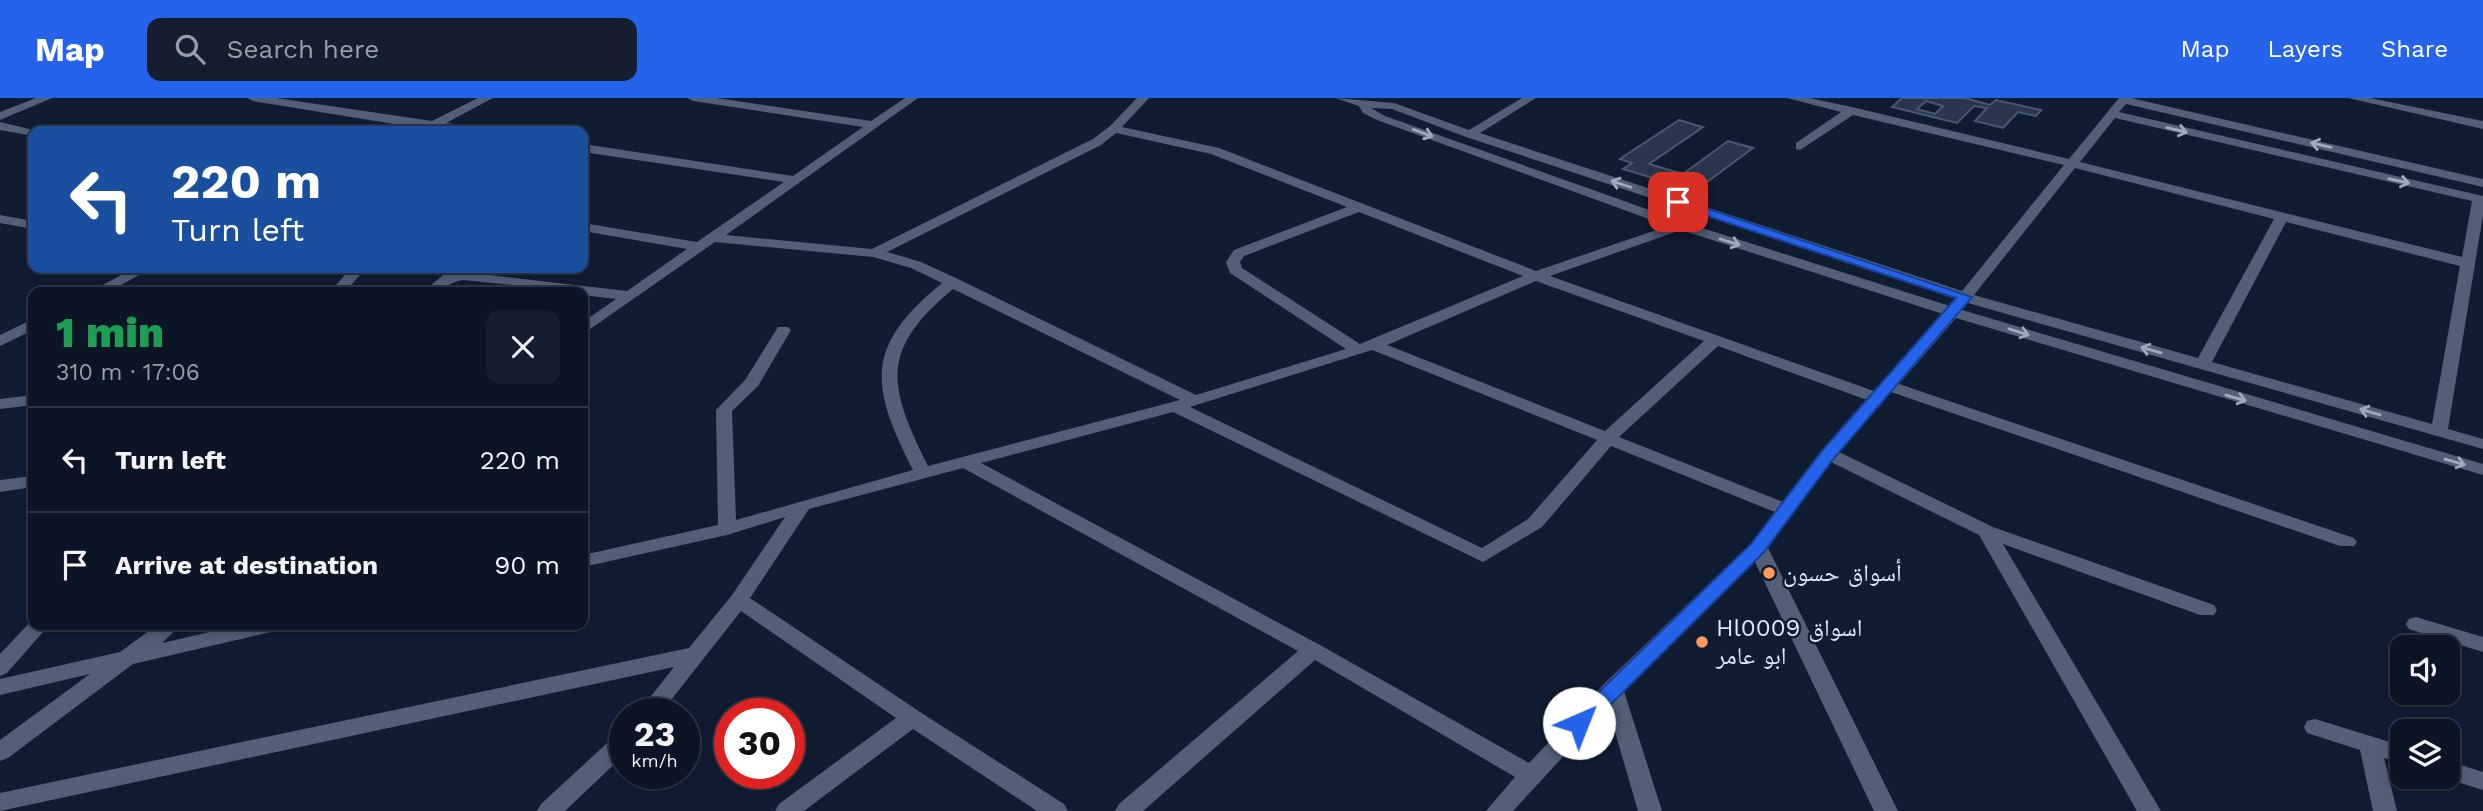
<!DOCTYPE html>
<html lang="en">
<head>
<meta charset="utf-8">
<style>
	:root { --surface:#0c1526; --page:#151e2e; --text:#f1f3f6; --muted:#9a9fa7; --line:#2c3443; --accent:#2563eb }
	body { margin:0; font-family:"Work Sans","Noto Naskh Arabic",sans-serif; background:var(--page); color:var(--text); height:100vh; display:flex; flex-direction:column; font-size:26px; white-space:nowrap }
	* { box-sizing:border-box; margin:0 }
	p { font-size:23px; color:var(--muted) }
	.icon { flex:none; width:38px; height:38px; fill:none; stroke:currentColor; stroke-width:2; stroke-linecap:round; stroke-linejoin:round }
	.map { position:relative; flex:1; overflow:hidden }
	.sheet { position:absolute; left:28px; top:189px; width:560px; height:343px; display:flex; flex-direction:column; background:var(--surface); border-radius:14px; box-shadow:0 4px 10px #0003,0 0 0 2px var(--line) }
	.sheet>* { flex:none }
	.top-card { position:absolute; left:28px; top:28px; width:560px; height:147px; border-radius:14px; box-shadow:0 4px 10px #0003,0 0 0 2px var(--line); background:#1a4fa0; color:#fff; overflow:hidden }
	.controls { position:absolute; left:2390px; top:537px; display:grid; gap:14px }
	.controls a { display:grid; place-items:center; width:70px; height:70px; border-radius:14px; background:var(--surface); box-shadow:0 4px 10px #0003,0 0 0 2px var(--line); font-size:35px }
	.speed { position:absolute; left:609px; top:600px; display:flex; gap:14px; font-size:35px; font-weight:700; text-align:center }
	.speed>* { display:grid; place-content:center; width:91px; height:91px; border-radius:50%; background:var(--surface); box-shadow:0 4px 10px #0003,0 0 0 2px var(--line); line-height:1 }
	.speed small { font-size:18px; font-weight:400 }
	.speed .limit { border:10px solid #d22; background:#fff; color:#111 }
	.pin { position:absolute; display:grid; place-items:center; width:60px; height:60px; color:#fff; margin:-30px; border-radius:14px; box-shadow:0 4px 10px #0006 }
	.me { position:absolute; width:77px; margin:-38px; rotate:44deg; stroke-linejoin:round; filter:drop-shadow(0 0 5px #0008) }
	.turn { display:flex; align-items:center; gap:24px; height:147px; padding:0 28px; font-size:32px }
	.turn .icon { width:91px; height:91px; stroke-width:2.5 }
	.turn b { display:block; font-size:49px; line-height:60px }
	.round { display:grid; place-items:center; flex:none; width:74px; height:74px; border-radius:14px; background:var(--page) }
	.overview { display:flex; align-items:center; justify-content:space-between; height:119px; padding:0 28px }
	h1 { font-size:42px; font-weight:800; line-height:52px; color:#1e9e55 }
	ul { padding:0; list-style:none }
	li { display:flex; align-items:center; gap:21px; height:105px; padding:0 28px; border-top:2px solid var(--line) }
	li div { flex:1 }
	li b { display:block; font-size:26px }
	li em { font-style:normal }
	header { display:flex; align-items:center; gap:42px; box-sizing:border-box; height:98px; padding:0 35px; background:var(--accent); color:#fff }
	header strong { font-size:33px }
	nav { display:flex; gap:38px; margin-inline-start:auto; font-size:24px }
	.search { width:490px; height:63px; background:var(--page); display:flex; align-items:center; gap:18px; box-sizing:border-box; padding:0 24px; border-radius:14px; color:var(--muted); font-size:26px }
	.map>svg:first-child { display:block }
</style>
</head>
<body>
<header>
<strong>Map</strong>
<div class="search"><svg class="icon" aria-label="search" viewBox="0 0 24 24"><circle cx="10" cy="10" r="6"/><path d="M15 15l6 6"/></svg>Search here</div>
<nav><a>Map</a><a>Layers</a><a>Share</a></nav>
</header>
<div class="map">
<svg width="2483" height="713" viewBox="0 0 2483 713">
	<rect width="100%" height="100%" fill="#101c32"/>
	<path fill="#29364e" stroke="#495872" stroke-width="2" fill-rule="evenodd" d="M1902 0H1965L1990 7 1996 2 2041 12 2036 18 2018 14 2003 30 1975 23 1987 10 1974 8 1957 25 1892 9ZM1926 3 1943 8 1935 16 1917 11Z
		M1679 22 1703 29 1649 66 1683 76 1728 43 1753 50 1695 93 1623 71 1632 65 1620 61Z"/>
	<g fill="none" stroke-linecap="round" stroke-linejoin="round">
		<path fill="#525f77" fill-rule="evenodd" d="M36 0H52L0 22V14Z
			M247 0H276L432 23 478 0H493L446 25 474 29 480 33 431 32 253 3Z
			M687 0H716L871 23 905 0H918L726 137 872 151 1093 41 1110 28 1137 0H1149L1122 29 1219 50 1536 173 1668 128 1377 22 1363 15 1359 8 1335 0 1394 5 1469 32 1522 0H1536L1480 35 1962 193 2064 67 1853 17 1800 52 1796 51V45L1841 14 1787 0H1809L1852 9 2069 61 2119 0H2131L2483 81V89L2126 6 2119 14 2483 98V117L2448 331 2483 341V351L1968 205 1962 212 2483 366V377L1956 220 1899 286 2354 440 2357 444 2354 448H2340L1891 294 1839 354 1993 429 2214 507 2217 512 2214 517H2200L2003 446 2161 713H2137L1979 437 1831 364 1768 450 1898 713H1874L1755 464 1624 593 1662 713H1638L1608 610 1513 713H1486L1515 679 1315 562 1143 713H1115L1119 706 1298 553 963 370 809 411 750 500 920 614 1064 706 1068 713H1037L913 631 804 713H775L779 706 896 620 741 513 660 616H637L674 569 0 713V695L689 550 732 497 785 419 727 437 583 469V457L718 427 716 312 745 282 778 229H788L791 232 758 288 732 313 736 422 913 372C870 287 864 249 942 185L911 170 873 159 715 144 583 236V224L616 201 583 197V194L463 182C446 185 442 195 423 194L443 177 463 174 627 193 687 151 583 133V125L697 144 784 84 583 54V46L793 78 863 29 693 3ZM1371 10 1392 11 1466 39 1956 201 1950 208 1686 125 1385 18ZM2115 20 2472 103 2462 159 2080 64ZM1116 35 1211 56 1347 109 1234 152 1226 164 1230 175 1346 251 1196 297 958 181 921 164 887 154 1101 47ZM2075 70 2274 121 2198 260 1974 197ZM1359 114 1523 178 1360 246 1242 170 1240 164 1244 158ZM2286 124 2460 168 2432 326 2212 264ZM1681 132 1943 216 1874 293 1550 178ZM1536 183 1704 243 1605 333 1387 247ZM953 191 1180 302 928 368C888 288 879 252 953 191ZM1718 248 1867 302 1822 352 1783 404 1619 339ZM1372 252 1597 342 1528 421 1482 450 1190 309ZM1173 314 1483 464 1542 429 1611 348 1775 414 1751 446 1605 585 1529 665 1320 547 981 365Z
			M2348 0H2370L2483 23V31Z
			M0 24 38 33H33V38L0 32Z
			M0 117 33 123V131L0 125Z
			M134 170H152L108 194H90Z
			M266 170H289L290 171 283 175 268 173Z
			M351 170H366L345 194H330Z
			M33 221V232L0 248V237Z
			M33 297V307L0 311V301Z
			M33 378V389L0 394V382Z
			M2416 519 2483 539V554L2409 531 2406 526 2409 521Z
			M33 521V527H49L7 575 0 578V556Z
			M157 527H181L162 545 240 527H281L278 532 271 534 133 566 8 660 0 663V642L90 576 0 597V581L120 554Z
			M2315 621 2403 648V666L2384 660 2397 713H2373L2360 652 2307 635 2304 629 2307 623Z
			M625 633V656L565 713H537L541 706 617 636Z
			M2448 663 2483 674V692L2442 679H2448Z"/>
	</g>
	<defs><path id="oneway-shaft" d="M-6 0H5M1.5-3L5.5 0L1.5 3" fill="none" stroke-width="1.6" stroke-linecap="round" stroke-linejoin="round" transform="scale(1.75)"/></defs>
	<g stroke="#a0aabe">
		<use href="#oneway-shaft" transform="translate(2177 32) rotate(13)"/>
		<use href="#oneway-shaft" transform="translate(1423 35) rotate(20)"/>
		<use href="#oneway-shaft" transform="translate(2321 47) rotate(-167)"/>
		<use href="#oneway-shaft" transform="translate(2399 83) rotate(13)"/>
		<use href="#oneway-shaft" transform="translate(1621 86) rotate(-162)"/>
		<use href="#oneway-shaft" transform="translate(1730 144) rotate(17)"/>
		<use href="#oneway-shaft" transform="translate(2019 234) rotate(17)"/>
		<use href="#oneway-shaft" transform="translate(2151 252) rotate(-164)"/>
		<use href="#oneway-shaft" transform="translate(2236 300) rotate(16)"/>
		<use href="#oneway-shaft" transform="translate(2370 314) rotate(-164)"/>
		<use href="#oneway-shaft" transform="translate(2455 364) rotate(16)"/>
	</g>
	<path fill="#2563eb" stroke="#184099" stroke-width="2" d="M1678 101 1972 199 1834 360 1764 454 1586 631H1572L1569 625 1572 620 1751 446 1822 353 1956 200 1674 107 1672 104Z"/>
	<g fill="#ff9b5a" stroke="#101c32" stroke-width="2.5">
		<circle cx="1769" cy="475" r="7"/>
		<circle cx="1702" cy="544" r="7"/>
	</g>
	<g text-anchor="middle" stroke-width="5" stroke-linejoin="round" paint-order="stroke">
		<g font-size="24" fill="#dfe8f8" stroke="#101c32" text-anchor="start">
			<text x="1783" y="483">أسواق حسون</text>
			<text x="1716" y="538">Hl0009 اسواق<tspan x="1716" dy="28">ابو عامر</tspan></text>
		</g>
	</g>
</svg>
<div class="controls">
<a><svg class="icon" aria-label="sound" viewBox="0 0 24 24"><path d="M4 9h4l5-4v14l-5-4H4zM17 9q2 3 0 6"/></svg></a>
<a><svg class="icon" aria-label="layers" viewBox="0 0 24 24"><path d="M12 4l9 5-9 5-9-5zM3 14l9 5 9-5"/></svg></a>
</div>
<div class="speed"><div>23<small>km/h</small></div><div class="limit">30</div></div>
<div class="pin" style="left:1678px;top:104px;background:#d93025"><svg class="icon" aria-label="arrive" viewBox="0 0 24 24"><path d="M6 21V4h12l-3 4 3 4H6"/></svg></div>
<svg class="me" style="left:1579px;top:625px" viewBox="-20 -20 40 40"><circle r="19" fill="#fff"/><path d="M0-13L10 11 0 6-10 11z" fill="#2563eb"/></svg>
<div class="top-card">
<div class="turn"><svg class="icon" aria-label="left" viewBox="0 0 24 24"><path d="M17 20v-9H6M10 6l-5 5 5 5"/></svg><div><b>220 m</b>Turn left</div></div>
</div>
<section class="sheet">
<div class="overview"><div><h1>1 min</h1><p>310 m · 17:06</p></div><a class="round"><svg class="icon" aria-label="close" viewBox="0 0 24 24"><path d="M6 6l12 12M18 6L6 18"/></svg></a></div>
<ul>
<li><svg class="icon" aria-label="left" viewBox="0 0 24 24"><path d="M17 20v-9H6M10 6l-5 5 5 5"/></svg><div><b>Turn left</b></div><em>220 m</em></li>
<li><svg class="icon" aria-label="arrive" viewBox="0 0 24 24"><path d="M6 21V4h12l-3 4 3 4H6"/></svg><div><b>Arrive at destination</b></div><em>90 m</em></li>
</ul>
</section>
</div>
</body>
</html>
